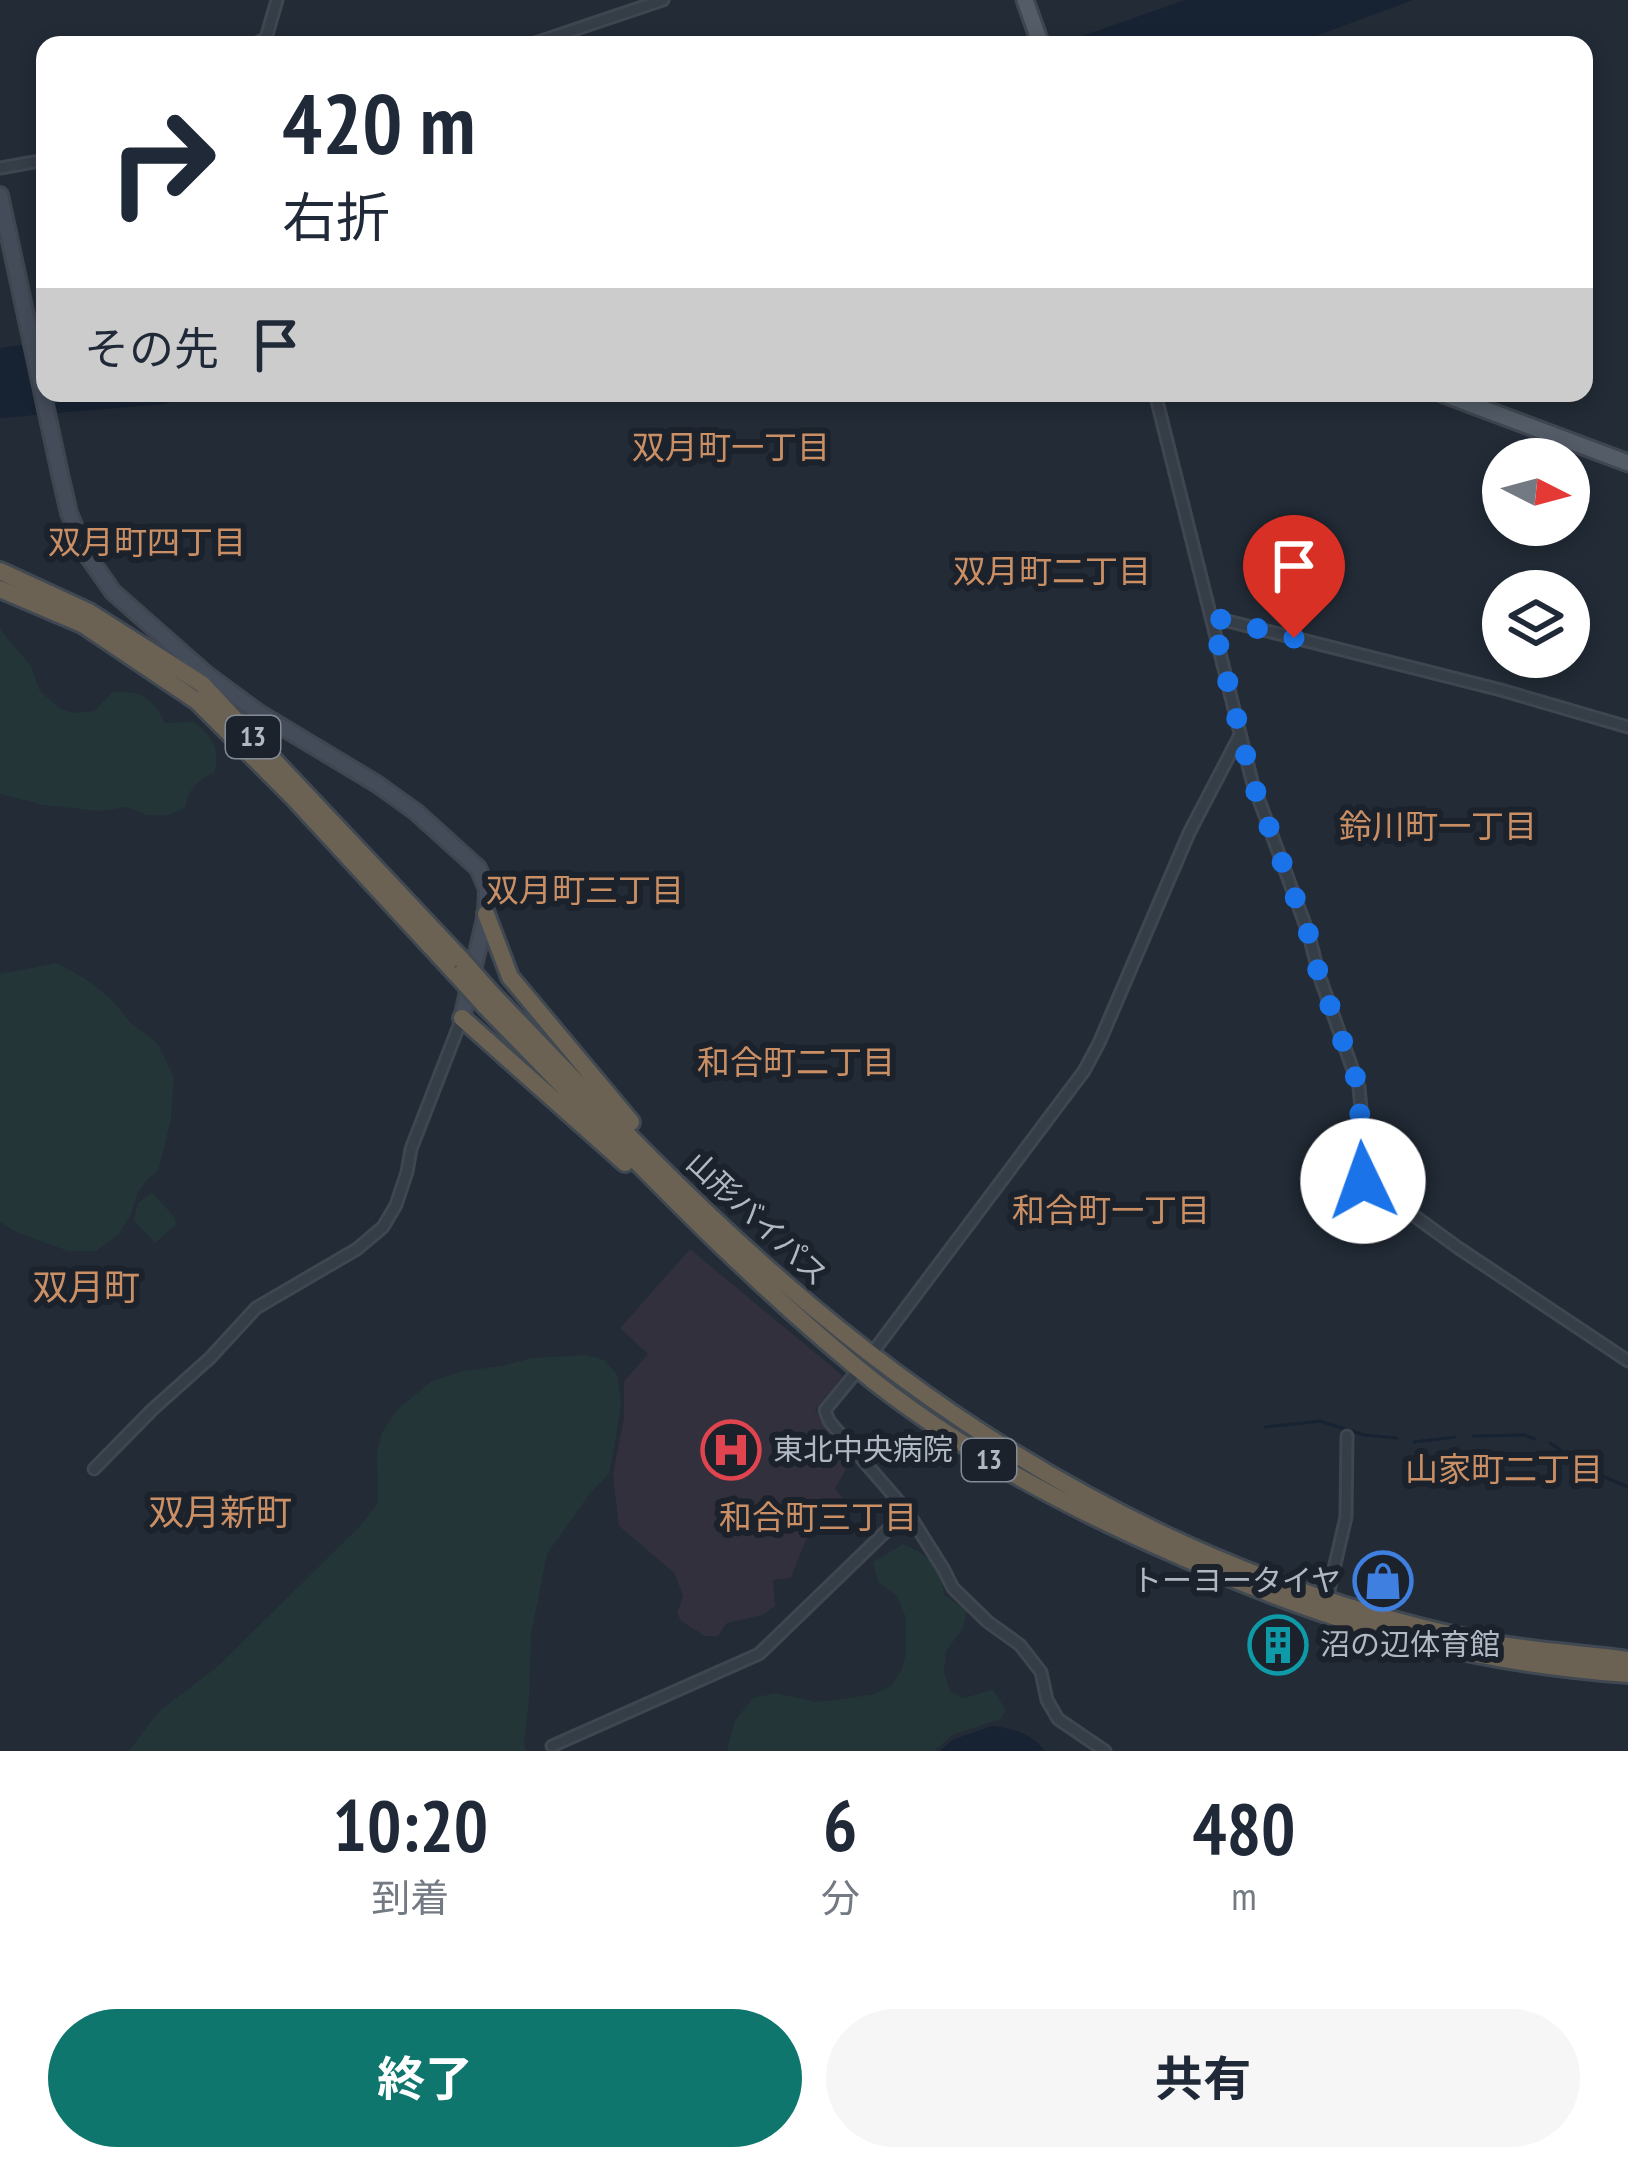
<!DOCTYPE html>
<html lang="ja">
<head>
<meta charset="utf-8">
<style>
	:root { --surface:#fff; --page:#f6f6f7; --text:#1f2937; --muted:#747a83; --accent:#0f766e }
	body { margin:0; font-family:"PT Sans Narrow","Noto Sans JP",sans-serif; background:var(--page); color:var(--text); height:100vh; display:flex; flex-direction:column; font-size:45px; white-space:nowrap }
	* { box-sizing:border-box; margin:0 }
	p { font-size:39px; color:var(--muted) }
	.icon { flex:none; width:66px; height:66px; fill:none; stroke:currentColor; stroke-width:2; stroke-linecap:round; stroke-linejoin:round }
	.map { position:relative; height:1751px; overflow:hidden }
	.drawer { display:flex; flex-direction:column; background:var(--surface); flex:1 }
	.drawer>* { flex:none }
	.banner { position:absolute; left:36px; top:36px; width:1557px; height:366px; border-radius:24px; box-shadow:0 6px 18px #0003; background:#fff; color:var(--text); overflow:hidden }
	.needle { width:78px; rotate:96deg }
	.tools { position:absolute; left:1482px; top:438px; display:grid; gap:24px }
	.tools a { display:grid; place-items:center; width:108px; height:108px; border-radius:50%; background:var(--surface); box-shadow:0 6px 18px #0003; font-size:60px }
	.pin { position:absolute; display:grid; place-items:center; width:102px; height:102px; color:#fff; margin:-123px -51px; border-radius:50% 50% 50% 0; rotate:-45deg; box-shadow:0 0 12px #0007 }
	.pin .icon { rotate:45deg }
	.me { position:absolute; width:132px; margin:-66px; rotate:357deg; stroke-linejoin:round; filter:drop-shadow(0 0 9px #0008) }
	.turn { display:flex; align-items:center; gap:42px; height:252px; padding:0 48px; font-size:54px }
	.turn .icon { width:156px; height:156px; stroke-width:2.5 }
	.turn b { display:block; font-size:84px; line-height:102px }
	.then { display:flex; align-items:center; height:114px; padding:0 48px; background:#0003; gap:24px; font-size:45px }
	.eta { display:flex; justify-content:space-evenly; align-items:center; height:204px; text-align:center }
	.eta b { font-size:72px; font-weight:700; line-height:84px }
	.primary-button { display:flex; gap:24px; margin-top:auto; padding:24px 48px }
	.primary-button a { flex:1; height:138px; border-radius:72px; background:var(--accent); color:#fff; font-size:48px; font-weight:700; line-height:138px; text-align:center }
	.primary-button a+a { background:var(--page); color:var(--text) }
	.map>svg:first-child { display:block }
</style>
</head>
<body>
<div class="map">
<svg width="1628" height="1751" viewBox="0 0 1628 1751">
	<rect width="100%" height="100%" fill="#222b36"/>
	<path fill="#31303c" d="M690 1249 843 1376 815 1410 839 1439 850 1462 835 1489 846 1501 825 1517 805 1542 791 1578 773 1580 775 1606 763 1615 727 1623 718 1636H705L681 1621 677 1613 683 1596 675 1574 619 1526 613 1474 624 1418V1381L648 1354 620 1328Z"/>
	<path fill="#243537" d="M0 629 31 666 40 691 60 709 75 713 94 711 113 692C140 690 153 697 165 723L194 722C214 739 219 746 215 772 197 781 189 788 185 808L169 815H146L127 807 99 811 44 805 0 794Z
		M57 963 84 978 110 998 130 1022 158 1044 174 1077 171 1120 158 1171 146 1181 137 1194 131 1214 118 1235 96 1251H68L16 1232 0 1222V974Z
		M152 1192 175 1218 176 1225 155 1243 134 1220 138 1203Z
		M587 1355 604 1360 617 1374 621 1402 615 1443 609 1474 591 1492 547 1554 531 1635 529 1698 524 1744 526 1751H129L159 1711 217 1667 362 1524 378 1503 377 1452 382 1432 399 1408 432 1381 463 1371 501 1366 532 1358Z
		M903 1544C929 1555 943 1567 944 1595L967 1610 963 1628 946 1651 944 1672 950 1691 963 1698 993 1690 1006 1710 1001 1719 952 1735 934 1751H727L735 1720 753 1698 775 1693 816 1702 834 1700 875 1694 892 1685 902 1669 906 1653V1618L897 1596 878 1582 873 1562Z"/>
	<path fill="#172333" d="M1185 0H1413L1292 45H1057Z
		M45 342V393H208L164 404 0 418V348Z
		M992 1726C1014 1729 1031 1733 1045 1751H940L952 1740Z"/>
	<g fill="none" stroke-linecap="round" stroke-linejoin="round">
		<path stroke="#172333" stroke-width="3" d="M1265 1427 1320 1421 1364 1435 1397 1438
			M1473 1436 1524 1435 1535 1439
			M1414 1442 1455 1437
			M1550 1443 1593 1472 1628 1487"/>
		<g stroke="#3f4650" stroke-width="15">
			<path id="street" d="M253 45 266 38 277 0
				M529 45 663 0
				M0 168 45 160
				M1155 393 1252 781 1309 935 1319 975 1359 1087 1361 1109 1357 1174 1457 1247 1628 1361
				M1212 617 1501 690 1628 727
				M870 1356 1084 1071 1099 1043 1189 833 1240 735
				M859 1369 825 1410 829 1421 907 1511 944 1570 953 1588 988 1622 1020 1645 1041 1672 1047 1700 1058 1719 1105 1751
				M94 1469 153 1409 210 1358 256 1308 357 1249 383 1227 396 1205 407 1172 411 1149 462 1018
				M1327 1599 1346 1517 1347 1436
				M552 1746 759 1654 907 1511"/>
		</g>
		<g stroke="#3f4650" stroke-width="20">
			<path id="secondary" d="M0 195 60 474 69 513 85 552 113 592 206 674 259 713 377 784 416 812 478 868 487 889 486 914 462 1018"/>
		</g>
		<g stroke="#3f4650" stroke-width="21">
			<path id="primary" d="M1025 0 1041 45
				M1441 393 1628 463"/>
		</g>
		<g stroke="#404852" stroke-width="22">
			<path id="highway" d="M0 571 89 612 202 684 462 960
				M0 589 84 625 197 701 293 797 457 975
				M486 914 510 977 631 1122
				M492 994C586 1092 679 1192 782 1281 983 1457 1212 1584 1475 1640 1525 1651 1577 1653 1628 1660
				M485 1006C606 1129 722 1256 855 1366 950 1445 1062 1505 1175 1554 1268 1596 1366 1632 1466 1652 1520 1663 1574 1670 1628 1674
				M462 1018 625 1163"/>
		</g>
		<use href="#street" stroke="#353d47" stroke-width="9"/>
		<use href="#secondary" stroke="#444c5a" stroke-width="14"/>
		<use href="#primary" stroke="#535c67" stroke-width="15"/>
		<use href="#highway" stroke="#6c6253" stroke-width="16"/>
		<g stroke="#404852" stroke-width="22" stroke-linecap="butt">
			<path id="highway-bridge" d="M462 960 492 994
				M457 975 485 1006"/>
		</g>
		<use href="#highway-bridge" stroke="#6c6253" stroke-width="16"/>
	</g>
	<g fill="none" stroke-linecap="round" stroke-linejoin="round">
		<path stroke="#1a73e8" stroke-width="21" stroke-dasharray="0 37.8" d="M1294 638 1212 617 1252 781 1309 935 1319 975 1359 1087 1360 1122 1357 1174 1363 1181"/>
	</g>
	<defs>
		<g id="hospital-ring" transform="scale(3)"><circle r="9.5" fill="#1b222c" stroke="#e0444e" stroke-width="1.5"/><path d="M-5-5h3v3.5h4V-5h3V5h-3V1.5h-4V5h-3Z" fill="#e0444e"/></g>
		<g id="shop-ring" transform="scale(3)"><circle r="9.5" fill="#1b222c" stroke="#3f7fe0" stroke-width="1.5"/><path d="M-5-2.5h2.3a2.7 3.5 0 0 1 5.4 0H5L5.5 6h-11ZM-1.5-2.5h3a1.5 2.3 0 0 0-3 0Z" fill="#3f7fe0"/></g>
		<g id="building-ring" transform="scale(3)"><circle r="9.5" fill="#1b222c" stroke="#0f9aa8" stroke-width="1.5"/><path d="M-4-6H4V6H1V3H-1V6H-4ZM-2.5-4.3h1.7v1.8h-1.7ZM.8-4.3h1.7v1.8H.8ZM-2.5-1h1.7V.8h-1.7ZM.8-1h1.7V.8H.8Z" fill="#0f9aa8"/></g>
	</defs>
	<g fill-rule="evenodd">
		<use href="#hospital-ring" x="731" y="1450"/>
		<use href="#shop-ring" x="1383" y="1581"/>
		<use href="#building-ring" x="1278" y="1645"/>
	</g>
	<g text-anchor="middle" stroke-width="12" stroke-linejoin="round" paint-order="stroke">
		<g fill="#1b222c" stroke="#838b96" stroke-width="3">
			<rect x="226" y="716" width="54" height="42" rx="9"/>
			<rect x="962" y="1439" width="54" height="42" rx="9"/>
		</g>
		<g font-size="27" font-weight="bold" fill="#b0b8c3">
			<text x="253" y="746">13</text>
			<text x="989" y="1469">13</text>
		</g>
		<g font-size="30" fill="#b0b8c3" stroke="#1b222c">
			<text transform="translate(757 1219) rotate(43)" y="10">山形バイパス</text>
		</g>
		<g font-size="30" fill="#b0b8c3" stroke="#1b222c" text-anchor="start">
			<text x="773" y="1460">東北中央病院</text>
			<text x="1341" y="1591" text-anchor="end">トーヨータイヤ</text>
			<text x="1320" y="1655">沼の辺体育館</text>
		</g>
		<g font-size="33" fill="#ca8f64" stroke="#1b222c">
			<text x="731" y="459">双月町一丁目</text>
			<text x="147" y="554">双月町四丁目</text>
			<text x="1052" y="583">双月町二丁目</text>
			<text x="1438" y="838">鈴川町一丁目</text>
			<text x="585" y="902">双月町三丁目</text>
			<text x="796" y="1074">和合町二丁目</text>
			<text x="1111" y="1222">和合町一丁目</text>
			<text x="1504" y="1481">山家町二丁目</text>
			<text x="818" y="1529">和合町三丁目</text>
		</g>
		<g font-size="36" fill="#ca8f64" stroke="#1b222c">
			<text x="86" y="1300">双月町</text>
			<text x="220" y="1525">双月新町</text>
		</g>
	</g>
</svg>
<div class="tools">
<a><svg class="needle" viewBox="-14 -14 28 28"><path d="M0-13l5 13h-10z" fill="#e53935"/><path d="M0 13l5-13h-10z" fill="#747a83"/></svg></a>
<a><svg class="icon" aria-label="layers" viewBox="0 0 24 24"><path d="M12 4l9 5-9 5-9-5zM3 14l9 5 9-5"/></svg></a>
</div>
<div class="pin" style="left:1294px;top:638px;background:#d93025"><svg class="icon" aria-label="arrive" viewBox="0 0 24 24"><path d="M6 21V4h12l-3 4 3 4H6"/></svg></div>
<svg class="me" style="left:1363px;top:1181px" viewBox="-20 -20 40 40"><circle r="19" fill="#fff"/><path d="M0-13L10 11 0 6-10 11z" fill="#1a73e8"/></svg>
<div class="banner">
<div class="turn"><svg class="icon" aria-label="right" viewBox="0 0 24 24"><path d="M7 20v-9h11M14 6l5 5-5 5"/></svg><div><b>420 m</b>右折</div></div>
<div class="then">その先<svg class="icon" aria-label="arrive" viewBox="0 0 24 24"><path d="M6 21V4h12l-3 4 3 4H6"/></svg></div>
</div>
</div>
<section class="drawer">
<div class="eta">
<div><b>10:20</b><p>到着</p></div>
<div><b>6</b><p>分</p></div>
<div><b>480</b><p>m</p></div>
</div>
<div class="primary-button"><a>終了</a><a>共有</a></div>
</section>
</body>
</html>
